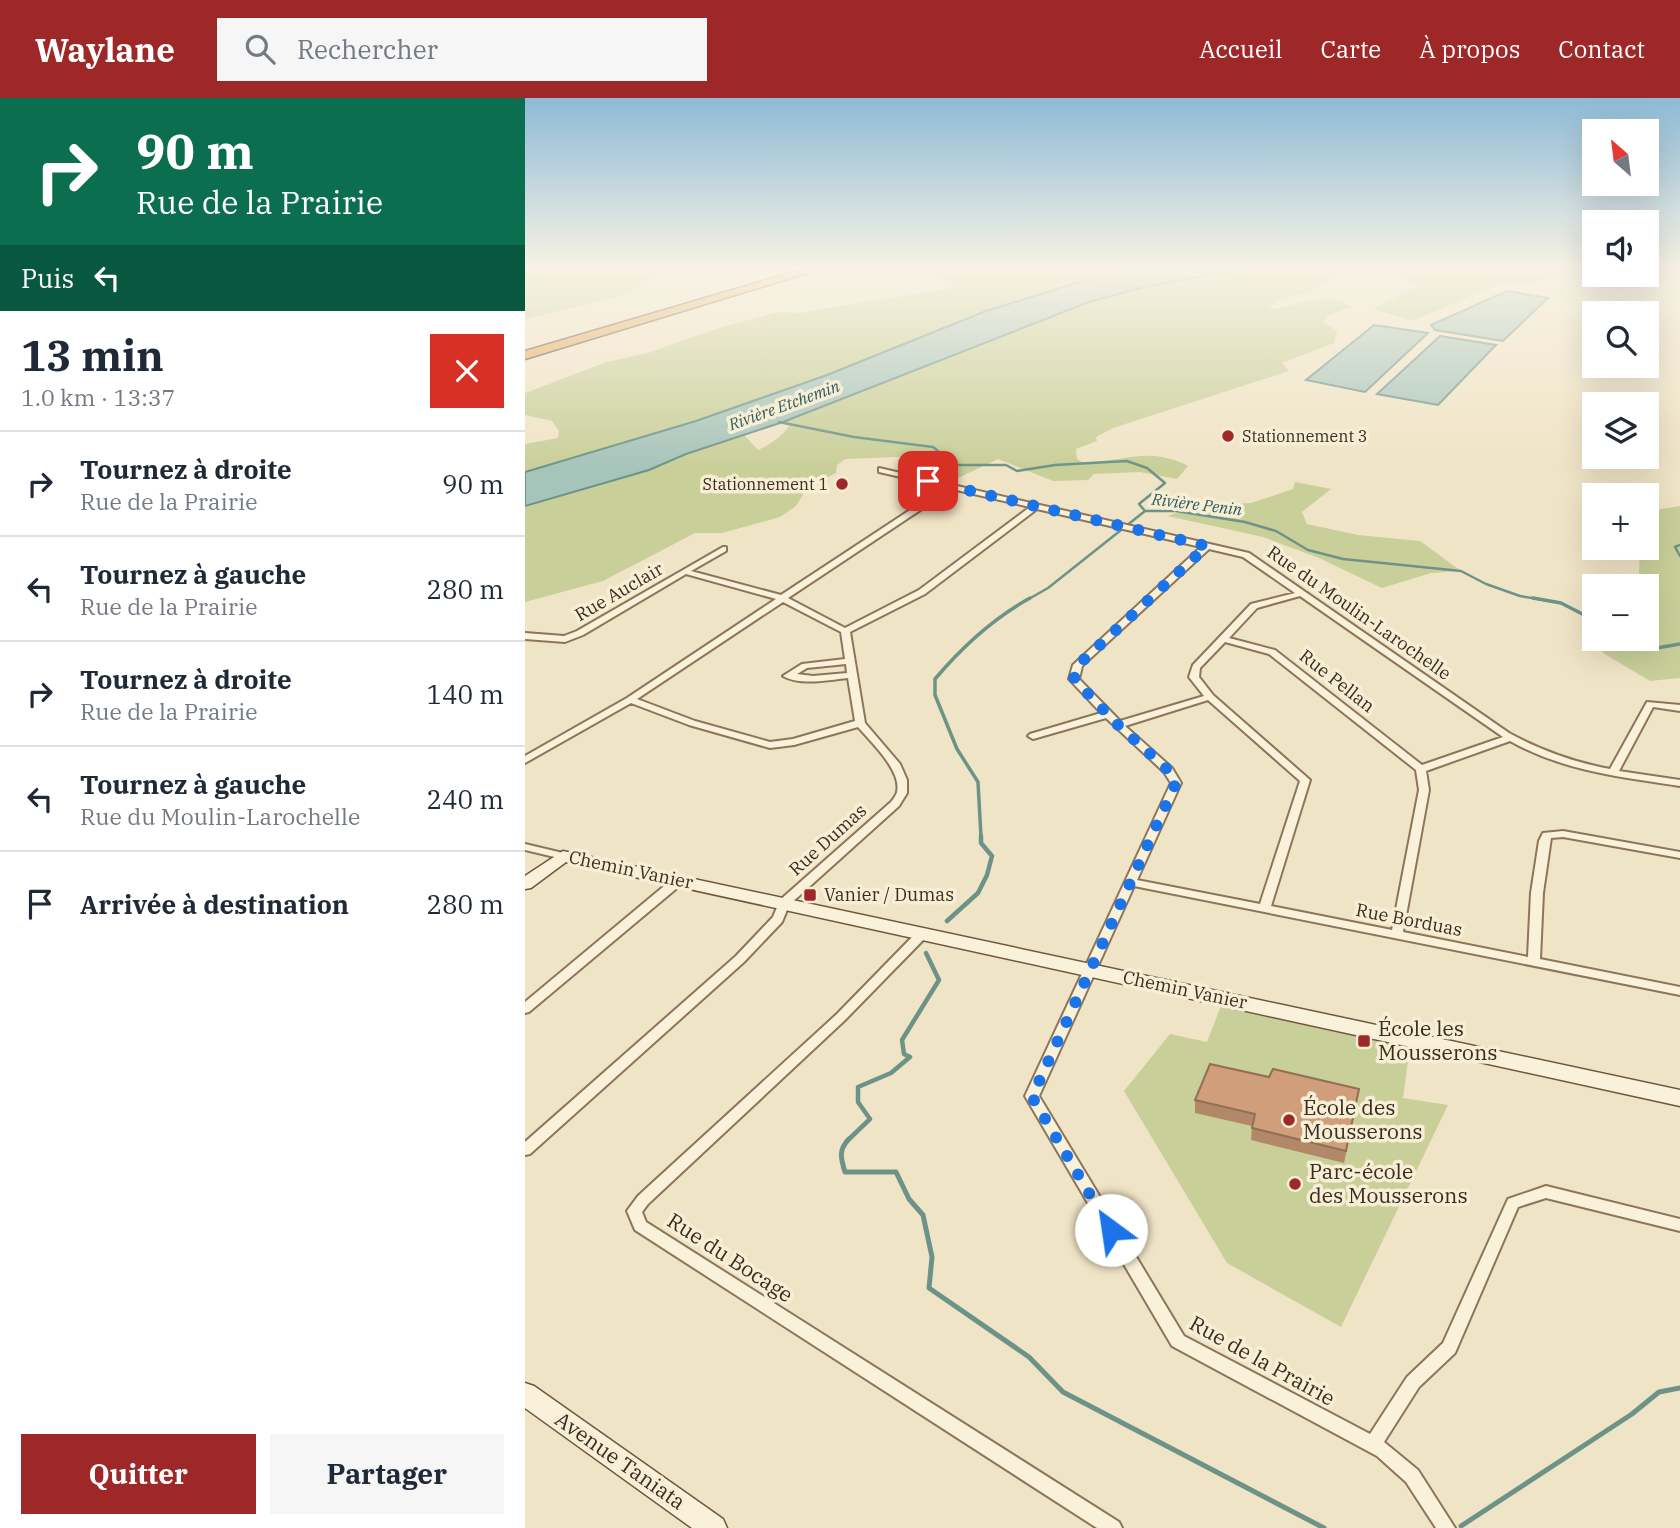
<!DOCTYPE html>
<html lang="fr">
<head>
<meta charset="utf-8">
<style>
	:root { --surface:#fff; --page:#f6f6f7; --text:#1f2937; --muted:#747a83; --line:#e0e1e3; --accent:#9e2828 }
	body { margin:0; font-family:"IBM Plex Serif",serif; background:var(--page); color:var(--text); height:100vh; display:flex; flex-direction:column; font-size:26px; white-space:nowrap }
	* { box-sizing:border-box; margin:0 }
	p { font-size:23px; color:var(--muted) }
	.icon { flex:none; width:38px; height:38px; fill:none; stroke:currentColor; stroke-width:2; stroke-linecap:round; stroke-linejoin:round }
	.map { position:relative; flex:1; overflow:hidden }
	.drawer { display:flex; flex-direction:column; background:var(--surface); width:525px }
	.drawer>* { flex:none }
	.banner { background:#0b6e4f; color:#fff; overflow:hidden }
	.needle { width:46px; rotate:332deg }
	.tools { position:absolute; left:1057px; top:21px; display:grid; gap:14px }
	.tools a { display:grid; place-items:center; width:77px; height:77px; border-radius:0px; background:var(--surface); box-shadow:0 7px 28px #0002; font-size:35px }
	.pin { position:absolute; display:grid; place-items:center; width:60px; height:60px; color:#fff; margin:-30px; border-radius:14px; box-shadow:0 4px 10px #0006 }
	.me { position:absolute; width:77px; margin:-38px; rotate:329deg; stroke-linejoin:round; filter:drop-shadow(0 0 5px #0008) }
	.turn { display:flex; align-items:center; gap:24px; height:147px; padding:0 21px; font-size:32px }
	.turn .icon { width:91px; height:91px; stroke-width:2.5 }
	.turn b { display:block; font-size:49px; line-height:60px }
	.then { display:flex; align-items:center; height:66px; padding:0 21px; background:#0003; gap:14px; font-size:26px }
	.round { display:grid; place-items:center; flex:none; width:74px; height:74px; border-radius:0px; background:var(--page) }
	.head { display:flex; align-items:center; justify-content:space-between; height:119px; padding:0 21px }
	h1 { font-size:42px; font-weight:700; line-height:52px }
	.primary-button { display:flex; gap:14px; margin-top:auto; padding:14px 21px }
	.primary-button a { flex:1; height:80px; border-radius:0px; background:var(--accent); color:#fff; font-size:28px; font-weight:700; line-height:80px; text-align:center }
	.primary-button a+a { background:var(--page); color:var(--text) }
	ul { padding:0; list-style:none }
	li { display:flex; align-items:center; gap:21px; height:105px; padding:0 21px; border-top:2px solid var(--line) }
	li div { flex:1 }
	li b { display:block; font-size:26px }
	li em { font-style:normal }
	header { display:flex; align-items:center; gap:42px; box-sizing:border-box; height:98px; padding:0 35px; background:var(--accent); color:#fff }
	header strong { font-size:33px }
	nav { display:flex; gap:38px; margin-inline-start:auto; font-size:24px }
	.search { width:490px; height:63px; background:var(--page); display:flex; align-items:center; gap:18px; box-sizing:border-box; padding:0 24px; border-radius:0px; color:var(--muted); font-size:26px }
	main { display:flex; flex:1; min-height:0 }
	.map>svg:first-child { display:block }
</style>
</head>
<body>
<header>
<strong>Waylane</strong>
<div class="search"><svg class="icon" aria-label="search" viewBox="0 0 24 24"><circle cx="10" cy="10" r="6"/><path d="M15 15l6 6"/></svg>Rechercher</div>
<nav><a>Accueil</a><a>Carte</a><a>À propos</a><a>Contact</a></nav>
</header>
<main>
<section class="drawer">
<div class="banner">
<div class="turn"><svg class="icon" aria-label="right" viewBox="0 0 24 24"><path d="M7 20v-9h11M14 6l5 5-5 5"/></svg><div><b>90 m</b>Rue de la Prairie</div></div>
<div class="then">Puis<svg class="icon" aria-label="left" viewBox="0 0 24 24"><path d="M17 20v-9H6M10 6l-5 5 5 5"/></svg></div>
</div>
<div class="head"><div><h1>13 min</h1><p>1.0 km · 13:37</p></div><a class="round" style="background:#d93025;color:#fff"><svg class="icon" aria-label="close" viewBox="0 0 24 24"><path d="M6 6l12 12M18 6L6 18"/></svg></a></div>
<ul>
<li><svg class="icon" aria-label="right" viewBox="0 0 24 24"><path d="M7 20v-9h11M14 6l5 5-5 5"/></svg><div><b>Tournez à droite</b><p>Rue de la Prairie</p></div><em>90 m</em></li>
<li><svg class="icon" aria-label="left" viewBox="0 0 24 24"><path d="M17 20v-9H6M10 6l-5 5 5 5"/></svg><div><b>Tournez à gauche</b><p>Rue de la Prairie</p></div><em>280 m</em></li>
<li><svg class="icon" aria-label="right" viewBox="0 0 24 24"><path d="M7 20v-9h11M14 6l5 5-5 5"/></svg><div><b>Tournez à droite</b><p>Rue de la Prairie</p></div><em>140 m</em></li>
<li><svg class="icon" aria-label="left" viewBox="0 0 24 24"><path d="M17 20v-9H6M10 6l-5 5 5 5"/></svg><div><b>Tournez à gauche</b><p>Rue du Moulin-Larochelle</p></div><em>240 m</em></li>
<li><svg class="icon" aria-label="arrive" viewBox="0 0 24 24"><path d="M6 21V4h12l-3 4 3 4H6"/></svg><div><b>Arrivée à destination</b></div><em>280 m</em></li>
</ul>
<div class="primary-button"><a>Quitter</a><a>Partager</a></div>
</section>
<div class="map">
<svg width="1155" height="1430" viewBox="0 0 1155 1430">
	<rect width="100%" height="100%" fill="#f0e4c6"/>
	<path fill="#c9cf99" d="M0 170H134L133 178C113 199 31 213 0 221Z
		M387 170H583L572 173 571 179 461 213 302 277 171 323 0 374V346L33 340 34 333 27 323 0 317V295L82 264 123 255 187 232 253 214 275 215 428 190 405 178 380 173Z
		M720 170H1069V176L1040 178 1001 187H971L888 223 848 211 894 187 885 186 861 174 818 176 784 194 753 203 744 209 750 211C771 207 808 193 825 209L804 217 798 224 812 233 809 245 757 265 764 273 588 330 571 339 572 343 551 351 552 361 557 364C597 365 623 347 663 368L652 381 615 374 569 376 563 382 528 383 473 361 431 381 397 376 398 358 320 361 312 367 311 375 282 390 271 408 255 419 197 435H170L78 483 0 504V391L209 326 233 352C246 346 256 339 265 327L258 324 564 204 619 189Z
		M770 384 806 391 777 414 782 426 833 437 895 443 936 473 906 475 857 490 794 460 738 439 643 418 671 407 726 405 768 391Z
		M1155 408V580L1125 583 1078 555 1077 541H1122V488H1117L1114 475 1115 450H1122V420L1136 411Z
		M699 900 886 941 878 1000 923 1007 816 1229 702 1165 599 993 645 936 682 944Z"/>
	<path fill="#a7c4bb" stroke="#6d9389" stroke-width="2" d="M720 170 619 189 564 204 258 324 161 356 124 372 0 408V374L171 323 302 277 461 213 571 179 609 170Z
		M982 193 1023 200 978 243 910 232 906 227Z
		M849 227 903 235 840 294 781 282Z
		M915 238 971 247 913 307 852 296Z"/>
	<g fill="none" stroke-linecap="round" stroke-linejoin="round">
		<path stroke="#6d9389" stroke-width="2.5" d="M254 324 329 339 408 349 419 358V363L429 367H481L492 373 530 367 602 363 622 370 640 385 614 406 620 413H651L720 424 751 433 783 452 818 461 936 473 961 486 995 498 1019 502
			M1155 447 1150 449 1155 458
			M502 502 523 490 620 413"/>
		<path stroke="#6d9389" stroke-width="3.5" d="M1008 500 1036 505 1069 522
			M1104 541 1126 551 1155 546
			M456 739 453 684 432 651 410 597V581C437 549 469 520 505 500"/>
		<path stroke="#6d9389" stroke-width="4.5" d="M422 823 453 795 462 777 467 758 456 745V738
			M322 1043 345 1021 333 1004V989L366 975 385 959 379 956 377 942 414 882 401 855"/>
		<path stroke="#6d9389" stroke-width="5" d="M324 1041C313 1052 316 1061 320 1074H371L384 1101 398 1117 407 1159 404 1190 504 1259 538 1294 799 1430
			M936 1428 1107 1316 1134 1294 1155 1290"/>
		<g stroke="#8d755a" stroke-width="4">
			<path id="street" d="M354 370 724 455 984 635C1017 653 1048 664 1085 671L1122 604 1155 607V613L1128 609 1094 673 1155 682V688C1096 679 1038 673 985 643L901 673 904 692 878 834 1003 859 1006 795 1014 743 1018 735 1038 733 1155 754V760L1038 739 1026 740 1018 795 1015 861 1155 889V897L609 788 514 998 659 1238 845 1336 882 1279 918 1245 983 1101 1021 1088 1155 1121V1133L1021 1100 993 1109 930 1255 894 1289 859 1344 893 1372 930 1430H911L881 1384 852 1358 647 1248 500 998 646 685 639 674 581 620 508 641 503 638 505 636 576 615 544 581 548 567 676 449 512 411 400 496 325 534 340 625 375 666 382 682V695L374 708 264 807 257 824 219 864 5 1056 0 1057V1044L211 858 248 819 255 802 366 704C367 703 372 696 372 694 377 673 346 644 333 629L269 647 245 650 164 627 106 605 0 665V658L102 600 251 501 161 476 58 537 40 544 0 541V535L39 538 52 533 198 449H201V453L166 473 256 497 420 389 354 374ZM427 391 505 409 394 492 320 530 263 500ZM684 451 718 459 770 495 726 506 668 567 664 579 679 598 595 623 554 581 557 568ZM775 498 978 639 897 667 750 552 704 540 732 510ZM258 504 316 534 320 561 277 566 258 578C276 588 303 582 323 580L330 623 268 641 245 644 170 623 112 601ZM700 544 744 556 891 672 894 692 867 832 746 808 785 682 688 597 674 579 675 570ZM321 566 322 575 288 578 272 576 282 570ZM683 602 775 683 735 806 612 782 656 685 647 670 600 628Z
				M0 746 42 756 43 758 38 761 0 752Z
				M154 778 160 782 158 785 4 914 0 915V904L150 779Z
				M398 831 402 832 404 835 402 838 320 922 123 1106 117 1114 121 1124 594 1424 597 1430H572L110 1132 102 1113 113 1098 312 916 394 832Z"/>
		</g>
		<g stroke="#6f563d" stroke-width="3">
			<path id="secondary" d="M38 753 1155 992V1008L41 764 6 790 0 791V778Z
				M0 1285 9 1288 198 1421 202 1430H167L0 1310Z"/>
		</g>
		<g stroke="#5a432f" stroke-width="3">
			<path id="highway" d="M282 170H299L0 261V253Z"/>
		</g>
		<use href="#street" fill="#faf1da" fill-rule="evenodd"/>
		<use href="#secondary" fill="#faf1da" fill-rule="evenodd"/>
		<use href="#highway" fill="#e2a454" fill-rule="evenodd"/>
	</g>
	<path fill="#b38869" d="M670 1002 832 1003 819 1065 726 1042 727 1028 670 1015Z"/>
	<path fill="#d09e7a" stroke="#926f55" stroke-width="2" d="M685 966 744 979 748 971 834 991 821 1053 727 1030 730 1016 670 1002Z"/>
	<linearGradient id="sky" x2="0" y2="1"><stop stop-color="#8ebad6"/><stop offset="0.46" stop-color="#f8f3e5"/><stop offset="1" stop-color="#f8f3e5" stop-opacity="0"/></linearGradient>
	<rect width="1155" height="370" fill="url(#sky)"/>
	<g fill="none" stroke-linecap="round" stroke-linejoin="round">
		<path stroke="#1a73e8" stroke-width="12" stroke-dasharray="0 21.6" d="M403 383 682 448 553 567 549 581 593 627 643 672 651 685 507 999 586 1132"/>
	</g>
	<g fill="#9e2828" stroke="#f7eed6" stroke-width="2.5">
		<circle cx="703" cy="338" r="7"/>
		<circle cx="317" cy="386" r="7"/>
		<rect x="278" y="790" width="14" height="14" rx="3.5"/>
		<rect x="832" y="936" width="14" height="14" rx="3.5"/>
		<circle cx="764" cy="1022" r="7"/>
		<circle cx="770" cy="1086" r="7"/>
	</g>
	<g text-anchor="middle" stroke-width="7" stroke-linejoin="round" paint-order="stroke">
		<g font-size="16" font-style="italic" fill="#2e5c5a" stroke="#f7eed6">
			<text transform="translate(259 307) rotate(-20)" y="6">Rivière Etchemin</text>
			<text transform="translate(672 406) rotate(7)" y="6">Rivière Penin</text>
		</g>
		<g font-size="16" fill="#3c2d1f" stroke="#f7eed6" text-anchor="start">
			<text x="717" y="344">Stationnement 3</text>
			<text x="303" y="392" text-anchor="end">Stationnement 1</text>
		</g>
		<g font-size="18" fill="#3c2d1f" stroke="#f7eed6">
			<text transform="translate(94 494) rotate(-30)" y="6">Rue Auclair</text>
			<text transform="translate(834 515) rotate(35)" y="6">Rue du Moulin-Larochelle</text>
			<text transform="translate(812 583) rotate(38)" y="6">Rue Pellan</text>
			<text transform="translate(303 742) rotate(-42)" y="6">Rue Dumas</text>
			<text transform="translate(106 772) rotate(12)" y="6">Chemin Vanier</text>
			<text transform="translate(884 822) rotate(11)" y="6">Rue Borduas</text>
			<text transform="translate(660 892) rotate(12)" y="6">Chemin Vanier</text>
		</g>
		<g font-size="18" fill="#3c2d1f" stroke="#f7eed6" text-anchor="start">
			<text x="299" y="803">Vanier / Dumas</text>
		</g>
		<g font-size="21" fill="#3c2d1f" stroke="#f7eed6" text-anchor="start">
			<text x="853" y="938">École les<tspan x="853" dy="24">Mousserons</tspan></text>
			<text x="778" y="1017">École des<tspan x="778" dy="24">Mousserons</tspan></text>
			<text x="784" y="1081">Parc-école<tspan x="784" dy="24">des Mousserons</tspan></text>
		</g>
		<g font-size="21" fill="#3c2d1f" stroke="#f7eed6">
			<text transform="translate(205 1160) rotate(33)" y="7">Rue du Bocage</text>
			<text transform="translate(737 1263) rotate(29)" y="7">Rue de la Prairie</text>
			<text transform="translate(95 1363) rotate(35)" y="7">Avenue Taniata</text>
		</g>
	</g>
</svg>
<div class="tools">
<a><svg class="needle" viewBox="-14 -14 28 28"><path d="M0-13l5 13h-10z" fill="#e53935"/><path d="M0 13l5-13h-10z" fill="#747a83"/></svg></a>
<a><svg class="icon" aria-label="sound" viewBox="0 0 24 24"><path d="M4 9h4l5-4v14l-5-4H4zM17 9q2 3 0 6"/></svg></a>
<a><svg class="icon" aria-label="search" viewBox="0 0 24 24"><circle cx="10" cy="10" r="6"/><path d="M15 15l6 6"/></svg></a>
<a><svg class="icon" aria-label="layers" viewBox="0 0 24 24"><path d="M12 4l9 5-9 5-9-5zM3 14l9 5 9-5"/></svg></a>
<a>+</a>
<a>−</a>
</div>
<div class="pin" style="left:403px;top:383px;background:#d93025"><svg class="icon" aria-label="arrive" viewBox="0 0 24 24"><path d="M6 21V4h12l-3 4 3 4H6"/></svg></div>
<svg class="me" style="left:586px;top:1132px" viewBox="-20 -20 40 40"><circle r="19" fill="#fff"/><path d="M0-13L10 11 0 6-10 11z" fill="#1a73e8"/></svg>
</div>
</main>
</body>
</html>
